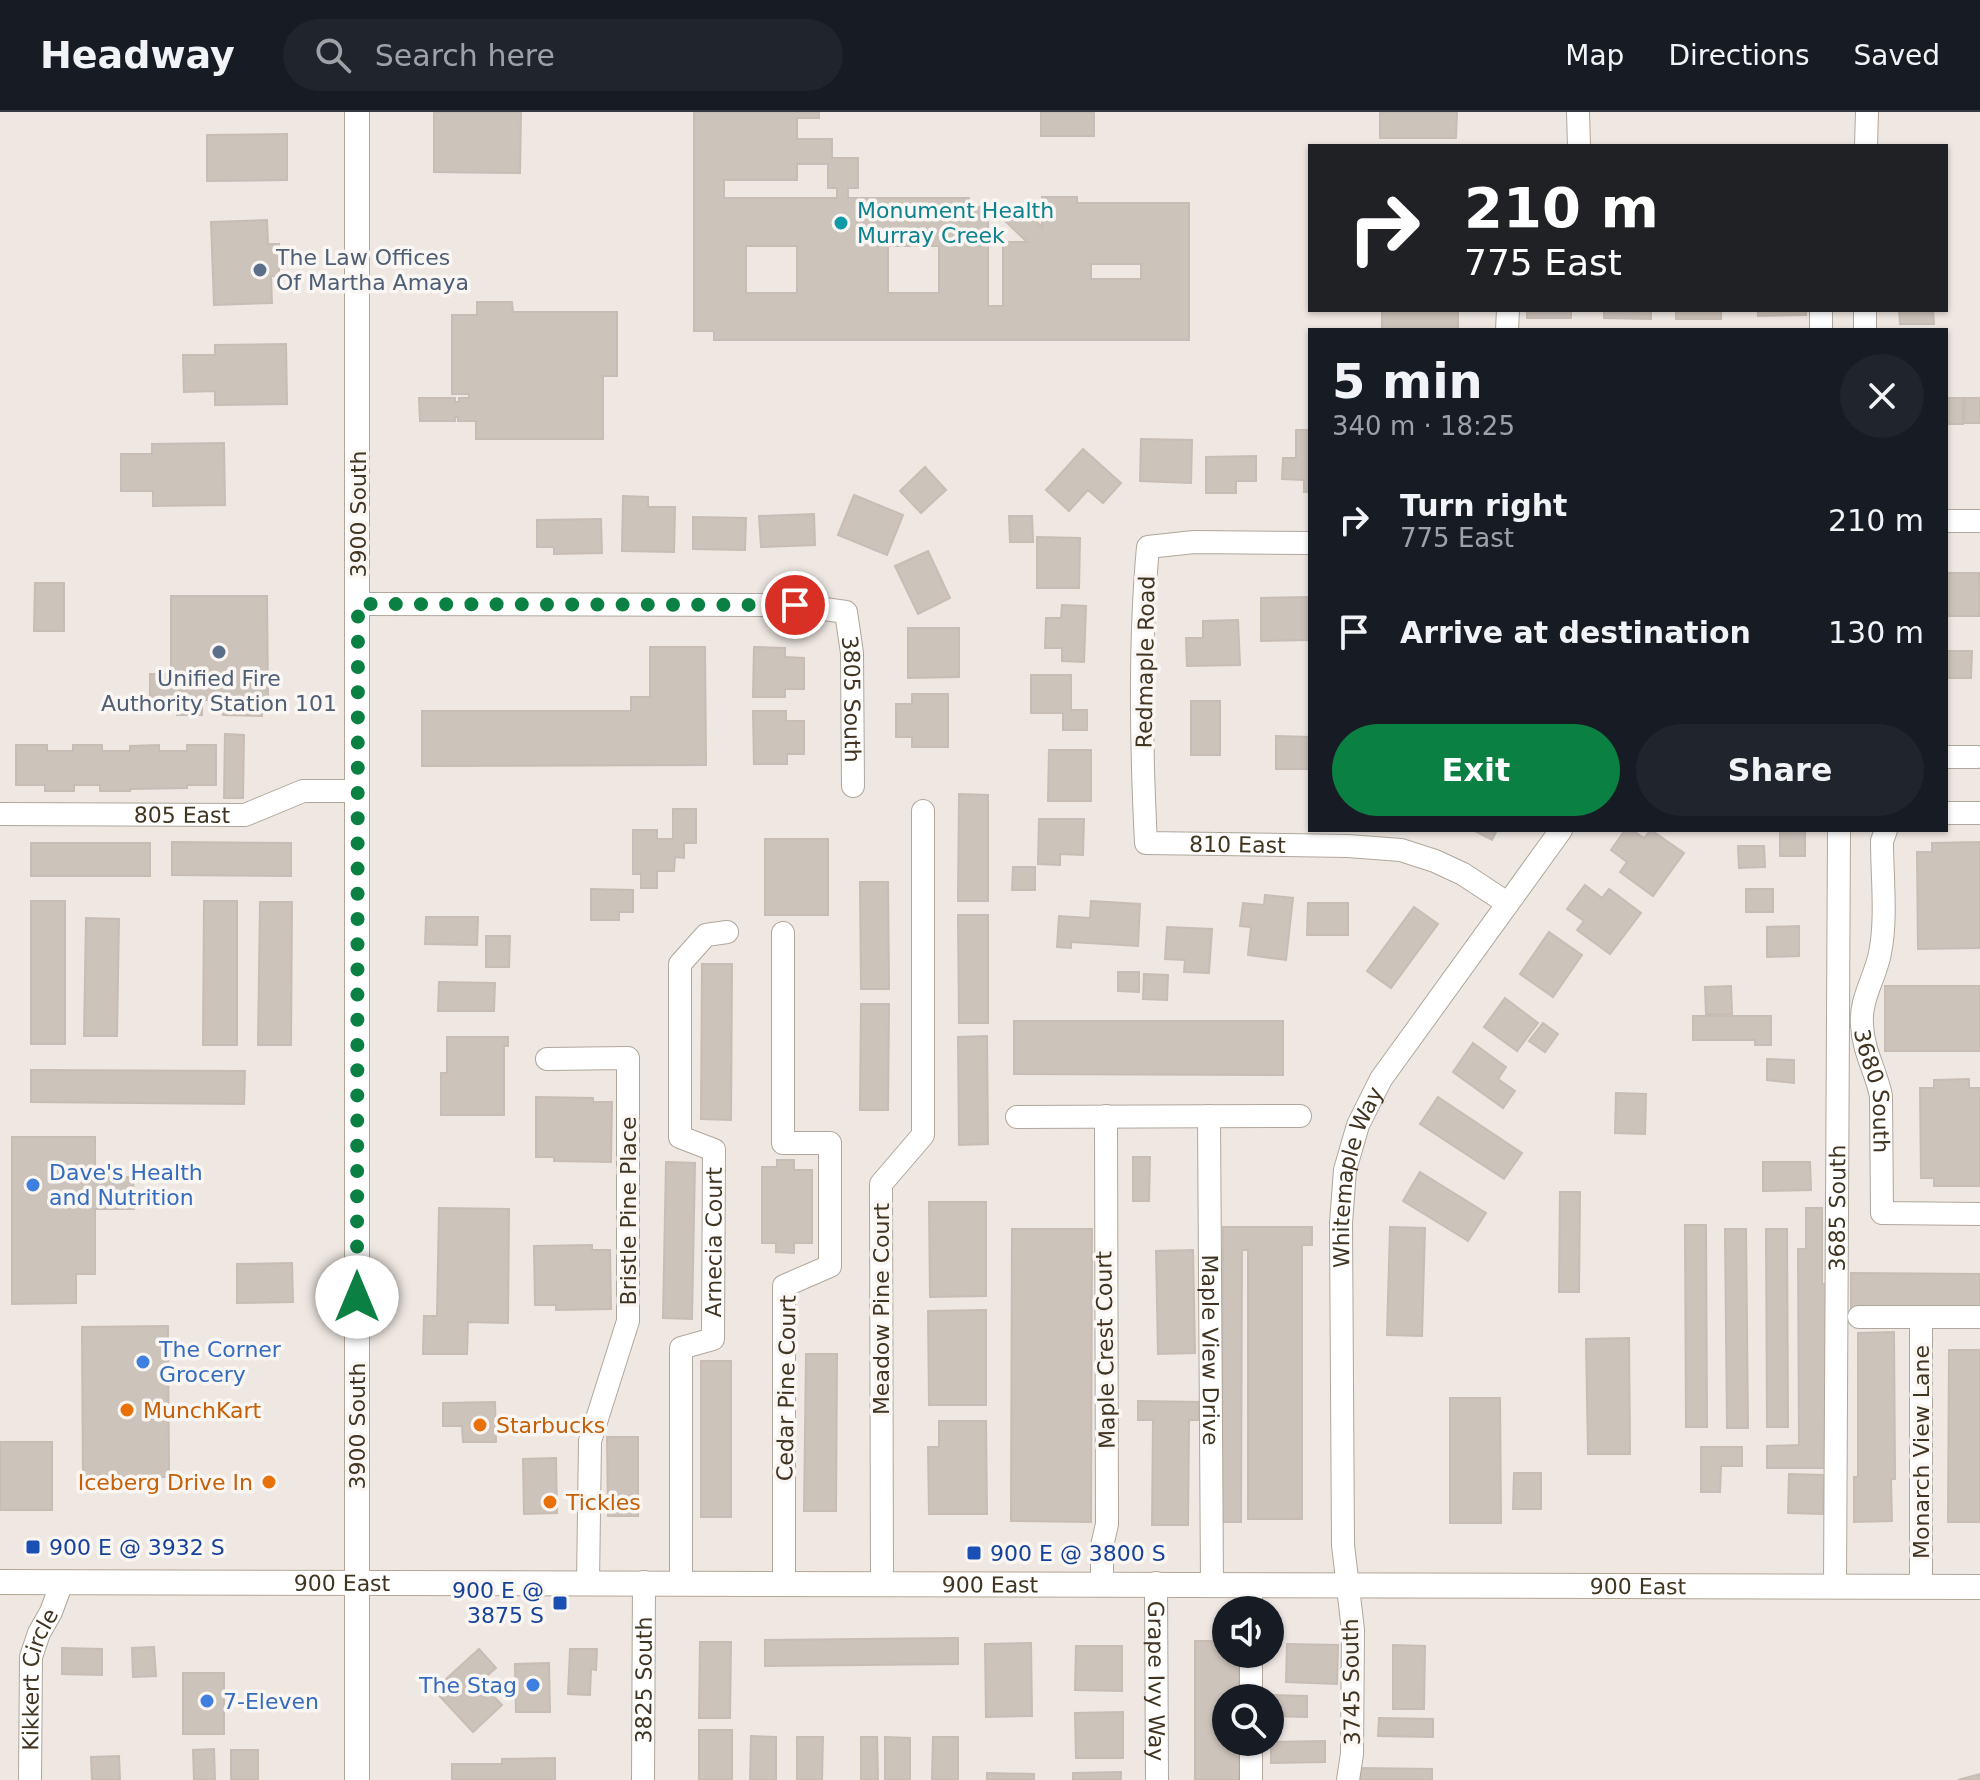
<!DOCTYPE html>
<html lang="en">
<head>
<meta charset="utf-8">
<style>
	:root { --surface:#171b24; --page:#20242c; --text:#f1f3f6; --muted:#9ea1a6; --line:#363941; --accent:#0b8043 }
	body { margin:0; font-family:"DejaVu Sans",sans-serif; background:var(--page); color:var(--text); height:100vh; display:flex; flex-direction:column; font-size:30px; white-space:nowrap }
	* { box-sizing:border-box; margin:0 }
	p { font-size:26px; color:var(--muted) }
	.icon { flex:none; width:44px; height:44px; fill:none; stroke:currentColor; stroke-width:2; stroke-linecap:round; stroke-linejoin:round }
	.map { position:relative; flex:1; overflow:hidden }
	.side { position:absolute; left:1308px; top:216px; width:640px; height:504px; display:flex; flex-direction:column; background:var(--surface); border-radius:0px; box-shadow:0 2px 6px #0004 }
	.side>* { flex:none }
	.hud { position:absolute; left:1308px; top:32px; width:640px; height:168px; border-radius:0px; box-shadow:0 2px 6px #0004; background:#202124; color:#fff; overflow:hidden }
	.buttons { position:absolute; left:1212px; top:1484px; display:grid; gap:16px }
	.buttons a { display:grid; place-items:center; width:72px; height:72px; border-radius:50%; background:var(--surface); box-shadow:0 2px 6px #0004; font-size:40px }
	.pin { position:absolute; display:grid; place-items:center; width:68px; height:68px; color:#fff; margin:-34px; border:4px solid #fff; border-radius:50%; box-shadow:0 2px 8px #0007 }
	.me { position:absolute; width:88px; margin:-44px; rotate:0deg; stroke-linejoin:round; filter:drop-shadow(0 0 6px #0008) }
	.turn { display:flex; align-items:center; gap:28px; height:168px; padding:0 24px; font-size:36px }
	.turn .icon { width:104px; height:104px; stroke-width:2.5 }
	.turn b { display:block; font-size:56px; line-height:68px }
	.round { display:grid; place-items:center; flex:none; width:84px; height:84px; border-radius:42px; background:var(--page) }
	.summary { display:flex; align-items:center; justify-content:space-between; height:136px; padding:0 24px }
	h1 { font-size:48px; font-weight:700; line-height:60px }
	.primary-button { display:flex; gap:16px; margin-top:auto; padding:16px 24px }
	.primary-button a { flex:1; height:92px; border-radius:48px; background:var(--accent); color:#fff; font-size:32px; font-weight:700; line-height:92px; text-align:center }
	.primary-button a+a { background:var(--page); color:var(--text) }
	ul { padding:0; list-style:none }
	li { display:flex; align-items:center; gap:24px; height:112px; padding:0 24px }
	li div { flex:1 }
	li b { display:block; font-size:30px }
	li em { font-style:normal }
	header { display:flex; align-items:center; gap:48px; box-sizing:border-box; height:112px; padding:0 40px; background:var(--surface); border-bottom:2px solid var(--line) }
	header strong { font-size:38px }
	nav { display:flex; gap:44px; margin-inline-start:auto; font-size:28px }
	.search { width:560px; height:72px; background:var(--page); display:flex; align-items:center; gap:20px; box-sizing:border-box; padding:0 28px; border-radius:44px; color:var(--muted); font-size:30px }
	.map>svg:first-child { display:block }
</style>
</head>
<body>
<header>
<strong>Headway</strong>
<div class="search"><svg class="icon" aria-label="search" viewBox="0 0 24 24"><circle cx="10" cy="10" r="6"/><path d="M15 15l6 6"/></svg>Search here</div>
<nav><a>Map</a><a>Directions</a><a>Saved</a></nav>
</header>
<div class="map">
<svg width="1980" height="1668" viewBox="0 0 1980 1668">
	<rect width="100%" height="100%" fill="#eee7e2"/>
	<path fill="#ccc3ba" stroke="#c8bdb4" stroke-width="2" fill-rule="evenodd" d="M434 0H521L520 61 434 60Z
		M694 0H819V6H797V27H832V46H858V76H848V86H969V95H988V194H1003V130H1027L1003 107 1019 92 1042 115V85H1077V91H1189V228H714V219H694ZM797 52H828V76H837V86H724V68H797ZM746 134H797V181H746ZM888 134H939V181H888ZM1091 152H1141V167H1091Z
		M1041 0H1094V24H1041Z
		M1380 0H1457L1456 26H1380Z
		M287 22V68L207 69V23Z
		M267 108 268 132H279V164H271L272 191 214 193 211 110Z
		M477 190H512L513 200H617V264H603V327H476V309H458V305H455V309H420L419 286H455V290H459V286H469V282H452V203H477Z
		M1382 198H1458V218H1382Z
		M1527 198H1571V206H1527Z
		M1604 198H1651V207L1604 206Z
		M1676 198H1721V207H1676Z
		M1758 198H1806V203L1758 204Z
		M1899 198H1933L1934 212H1900Z
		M286 232 287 292 215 293V279L184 280 183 243H215V233Z
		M1946 286H1963V312H1946Z
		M1965 286H1980V311H1964Z
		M1296 318H1310V380H1304V368L1282 367 1283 346H1296Z
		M1141 327 1192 328 1191 371 1140 369Z
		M224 331 225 393 153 394V379H121V342H152V332Z
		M1083 337 1121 371 1103 391 1088 378 1069 399 1046 378Z
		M1256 344V369H1236V381H1206V345Z
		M925 355 946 378 921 401 900 379Z
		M854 383 903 403 887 443 838 423Z
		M623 384 648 385V395H675L674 440 622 439Z
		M814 402 815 433 761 435 759 404Z
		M1009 404H1032L1033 430H1010Z
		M693 405 746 406 745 438 693 437Z
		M601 407 602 441 554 442V435H537V408Z
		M1037 425 1080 426 1079 476H1037Z
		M928 439 950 486 918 502 895 454Z
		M1946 461H1979L1980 504H1946Z
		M35 471H64V519H34Z
		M171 484H267L268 588H262V604L223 603V588H202V603H177V588H150V562H171Z
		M1310 485V528L1261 529V486Z
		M1062 493 1086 494 1084 550 1062 549V536H1045L1046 506H1061Z
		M1238 508 1240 553 1187 554 1186 526H1203V509Z
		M908 516H959V565L908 566Z
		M650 535H705L706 653 422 654V599H631V585H650Z
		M754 535 785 536V545L804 546V577H785V585H753Z
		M1946 539H1972L1971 566H1946Z
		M1031 563H1071V598H1087V618H1063V601H1031Z
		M912 582H948V635H912V625H896V592H912Z
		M1191 589H1220V643H1191Z
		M753 599H786V609H804V642H787V652H754Z
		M225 622 244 623 243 686H224Z
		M1276 624 1310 625V657H1276Z
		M16 633H47V639H73V633H102V639H130V634L159 633V639H187V633H216V673H187V676L130 677V679H100V673H74V679H45V673H16Z
		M1049 638H1091V689H1048Z
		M959 682 988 683V789H958Z
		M673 697H696V731H684V746L675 745 674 759H657V776H641V762H633V718H657V727H673Z
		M1039 707H1084L1083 743 1060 742V753L1038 752Z
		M1473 718H1497L1492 728Z
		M1625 718H1632L1644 726 1651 718 1684 741 1653 784 1620 760 1627 750 1611 738Z
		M1780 718H1805V744H1780Z
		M765 727H828V803H765Z
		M172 730 291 731V764L172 763Z
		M1980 730V836L1918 837 1917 740H1932V731Z
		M31 731H150V764H31Z
		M1738 734H1764L1765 755 1739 756Z
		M1013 755H1035V778H1012Z
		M860 770H888L889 877H861Z
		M1585 773 1602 786 1609 777 1641 801 1610 842 1577 818 1584 809 1567 797Z
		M591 777 633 778V800H619V808H591Z
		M1746 777H1773V800H1746Z
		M1265 783 1293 786 1286 848 1248 843 1251 815 1240 814 1243 791 1264 793Z
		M31 789H65V932H31Z
		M204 789H237V933H203Z
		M1091 789 1140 792 1138 834 1071 830V836L1057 835 1059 804 1090 806Z
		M260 790H292L291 933H258Z
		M1308 791H1348V823H1307Z
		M1414 795 1438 812 1391 876 1367 859Z
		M958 803H988V911H959Z
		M426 805H478L477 833 425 832Z
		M86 806 119 807 117 924H84Z
		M1799 814V844L1767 845V815Z
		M1167 815 1212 817 1209 861 1184 860 1185 848 1165 847Z
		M1549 820 1582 843 1553 885 1520 862Z
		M486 824H510L509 855H486Z
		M702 852H732L731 1008 701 1007Z
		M1118 860H1139V880L1118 879Z
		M1144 862 1168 863 1167 888 1143 887Z
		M439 870 495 871 494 899H438Z
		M1731 874 1732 902H1706L1705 875Z
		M1885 874H1980V939H1885Z
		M1505 886 1538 911 1517 939 1484 915Z
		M861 892H889L888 998H860Z
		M1693 904H1771V933H1755V928H1693Z
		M1014 909H1283V963L1014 962Z
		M1543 911 1558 922 1545 940 1529 929Z
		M987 924 988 1032 959 1033 958 925Z
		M447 925H508V934H504V1003H441V961H447Z
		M1473 931 1506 955 1498 967 1515 979 1503 996 1453 960Z
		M1767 947 1794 948V971L1767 968Z
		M31 958 245 959 244 992 31 990Z
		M1969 967V976H1980V1074H1934V1066H1921L1920 976H1934V968Z
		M1616 981 1646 982 1645 1022 1615 1021Z
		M536 985 593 986V990H612L611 1050 554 1049V1045H536Z
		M1438 985 1522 1041 1504 1067 1420 1012Z
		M12 1025H95V1066L133 1065 134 1097H95V1162H76V1191L12 1192Z
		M1133 1045H1150L1149 1089H1133Z
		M777 1048H794V1058H812V1131H794V1141L776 1140V1131H762V1055H777Z
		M666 1050 695 1051 692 1207 663 1206Z
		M1763 1050H1810L1811 1078 1763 1079Z
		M1420 1060 1486 1101 1468 1129 1403 1089Z
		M1560 1080H1580L1579 1180H1559Z
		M929 1090H986V1184L930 1185Z
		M439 1096 509 1097 508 1211 468 1210 467 1242H423L424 1204H437Z
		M1806 1096H1822V1172H1827V1356H1767V1334L1799 1333 1798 1137H1806Z
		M1685 1113H1706L1707 1315H1686Z
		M1223 1115H1312V1133H1302V1407H1248V1138H1242L1241 1410H1222Z
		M1390 1115 1425 1116 1422 1224 1387 1223Z
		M1012 1117H1092L1091 1410 1011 1409Z
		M1725 1117H1746L1748 1316H1727Z
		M1766 1117H1787L1788 1315H1767Z
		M592 1133V1138H610L611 1197 556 1198V1193H535L534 1134Z
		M1193 1138 1195 1241 1158 1242 1156 1139Z
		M292 1151 293 1190 237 1191V1152Z
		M1851 1161 1980 1162V1197L1851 1196Z
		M986 1198V1293H929L928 1199Z
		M168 1214 169 1365H83L82 1215Z
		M1894 1220 1895 1367H1891L1892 1409 1854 1410V1365H1858V1221Z
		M1629 1226 1630 1342H1588L1586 1227Z
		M1949 1238H1980V1410H1948Z
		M806 1242H837L836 1399H804Z
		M701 1249H731V1405H701Z
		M1450 1286H1500L1501 1411H1450Z
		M1138 1289 1199 1290V1308H1189L1188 1413H1152L1153 1308H1138Z
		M495 1290 496 1330H463L462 1314H443V1291Z
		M939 1309H986L987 1402H929L928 1335H939Z
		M607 1325H638V1404H608Z
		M0 1330H52V1398H0Z
		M1701 1335H1742V1354H1721L1720 1380H1701Z
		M556 1346 557 1401 524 1402 523 1347Z
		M1514 1361H1541V1397H1513Z
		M1789 1362 1824 1363 1823 1402 1788 1401Z
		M958 1526V1552L765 1554V1528Z
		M1195 1529H1226V1542H1239V1586H1226V1630H1239V1668H1195Z
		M700 1530H731L730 1606H699Z
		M1031 1531 1032 1604 986 1605 985 1532Z
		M1287 1532 1338 1533 1337 1572 1286 1570Z
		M1393 1533 1425 1534 1424 1597H1393Z
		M1076 1534H1122V1579L1075 1578Z
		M154 1535 156 1564 133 1565 132 1536Z
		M62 1536 102 1537V1563L62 1562Z
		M479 1537 496 1556 480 1570 502 1593 473 1620 434 1578Z
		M570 1537H597L596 1558 591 1557 590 1583 568 1582Z
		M549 1551 550 1600H516L515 1552Z
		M183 1561H224V1622H183Z
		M1271 1583 1307 1584V1605L1270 1604Z
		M1123 1600V1646H1076L1075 1601Z
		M1379 1606 1433 1607V1625L1378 1624Z
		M699 1618H732V1668H699Z
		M751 1624 776 1625V1668H750Z
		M797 1625H823L822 1668H797Z
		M861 1625H877L878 1668H861Z
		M885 1625 910 1626V1668H885Z
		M933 1625H958V1668H932Z
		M1325 1629V1650L1271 1651V1630Z
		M214 1637 215 1668H194L193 1638Z
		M231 1638H258V1668H231Z
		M119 1644 120 1668H92L91 1645Z
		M555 1646V1668H452V1652H502V1647Z
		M1360 1656 1432 1657V1668H1360Z
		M1121 1660V1668H1073V1661Z
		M987 1661 1034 1662V1668H987Z
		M1980 1662V1668H1958Z"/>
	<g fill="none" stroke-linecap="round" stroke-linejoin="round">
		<g stroke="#b0a79c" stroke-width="24">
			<g id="minor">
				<path d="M1578 0 1579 34"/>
				<path d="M1866 34 1867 0"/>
				<path d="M1507 218 1508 198"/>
				<path d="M1821 218V198"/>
				<path d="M1865 218V198"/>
				<path d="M1946 409H1980"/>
				<path id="s1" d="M1310 431 1194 430 1148 435C1139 532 1141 633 1146 731L1348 734 1401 738 1435 749 1463 762 1507 791"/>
				<path id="s2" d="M358 492 795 493 846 500 852 541 853 674"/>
				<path d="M1946 645H1977"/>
				<path d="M1946 701H1980"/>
				<path id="s3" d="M0 702 245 703 303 679H358"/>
				<path id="s4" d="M1886 718 1882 729C1882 765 1887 806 1880 841 1875 867 1860 886 1862 913 1863 939 1876 959 1881 984L1882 1101 1980 1102"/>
				<path d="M783 821V1031H830V1154L784 1174V1470"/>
				<path d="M547 947 628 946V1209L590 1329 588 1470"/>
				<path id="s5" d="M1209 1004 1212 1472"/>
				<path d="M1017 1005 1300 1004"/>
				<path d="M1859 1205H1980"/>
				<path d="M1921 1205V1475"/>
				<path id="s6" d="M681 1470V1236L713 1227 714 1038 680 1025V852L706 823 727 820"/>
				<path d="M882 1471 881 1072 923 1023V699"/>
				<path d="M1102 1471V1434L1107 1412 1106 1004"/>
				<path id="s7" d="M1156 1471 1157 1668"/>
				<path d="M1251 1473V1498"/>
				<path id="s8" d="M1835 1474 1839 718"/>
				<path d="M1251 1542V1586"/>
				<path d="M1251 1630V1668"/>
				<path id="s9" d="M30 1668 31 1545 39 1521 51 1500 62 1470"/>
				<path id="s10" d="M643 1668 644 1470"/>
				<path id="s11" d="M1348 1668 1352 1642 1353 1518 1343 1433 1341 1111 1345 1058 1358 1013 1381 967 1561 718"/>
			</g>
		</g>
		<g stroke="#b3a696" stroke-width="26">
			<g id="secondary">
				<path d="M357 0V1668"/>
				<path id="s12" d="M0 1470 1980 1475"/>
			</g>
		</g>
		<use href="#minor" stroke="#fff" stroke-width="22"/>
		<use href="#secondary" stroke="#fff" stroke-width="24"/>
	</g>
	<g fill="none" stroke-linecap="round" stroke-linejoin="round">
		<path stroke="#0b8043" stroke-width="14" stroke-dasharray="0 25.2" d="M357 1185 358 492 795 493"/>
	</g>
	<circle fill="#0f9aa8" stroke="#faf6f3" stroke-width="3" cx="841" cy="111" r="8"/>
	<g fill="#5c6f8a" stroke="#faf6f3" stroke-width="3">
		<circle cx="260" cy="158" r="8"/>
		<circle cx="219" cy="540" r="8"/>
	</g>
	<g fill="#3f7fe0" stroke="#faf6f3" stroke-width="3">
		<circle cx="33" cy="1073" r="8"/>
		<circle cx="143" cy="1250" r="8"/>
		<circle cx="533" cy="1573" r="8"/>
		<circle cx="207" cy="1589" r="8"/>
	</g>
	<g fill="#e8710a" stroke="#faf6f3" stroke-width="3">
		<circle cx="127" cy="1298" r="8"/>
		<circle cx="480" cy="1313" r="8"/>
		<circle cx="269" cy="1370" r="8"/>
		<circle cx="550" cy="1390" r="8"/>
	</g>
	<g fill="#1a4fb4" stroke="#faf6f3" stroke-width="3">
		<rect x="25" y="1427" width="16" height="16" rx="4"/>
		<rect x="966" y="1433" width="16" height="16" rx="4"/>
		<rect x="552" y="1483" width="16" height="16" rx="4"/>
	</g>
	<g text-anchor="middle" stroke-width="7" stroke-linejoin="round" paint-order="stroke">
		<g font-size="22" fill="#0d838f" stroke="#faf6f3" text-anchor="start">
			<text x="857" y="106">Monument Health<tspan x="857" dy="25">Murray Creek</tspan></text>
		</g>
		<g font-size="22" fill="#4e5e75" stroke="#faf6f3" text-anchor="start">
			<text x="276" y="153">The Law Offices<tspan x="276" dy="25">Of Martha Amaya</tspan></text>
			<text x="219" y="574" text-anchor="middle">Unified Fire<tspan x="219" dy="25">Authority Station 101</tspan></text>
		</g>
		<g font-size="22" fill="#413420" stroke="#faf6f3">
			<text transform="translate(358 402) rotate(-90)" y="8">3900 South</text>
			<text transform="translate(1145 550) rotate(-89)" y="8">Redmaple Road</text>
			<text dy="8" stroke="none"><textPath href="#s2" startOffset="576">3805 South</textPath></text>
			<text dy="8" stroke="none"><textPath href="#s3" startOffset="182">805 East</textPath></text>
			<text dy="8" stroke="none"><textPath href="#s1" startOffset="550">810 East</textPath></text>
			<text dy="8" stroke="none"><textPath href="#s4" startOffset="266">3680 South</textPath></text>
			<text dy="8" stroke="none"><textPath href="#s11" startOffset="606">Whitemaple Way</textPath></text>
			<text dy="8" stroke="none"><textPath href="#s8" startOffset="378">3685 South</textPath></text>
			<text transform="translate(628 1099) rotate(-90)" y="8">Bristle Pine Place</text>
			<text dy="8" stroke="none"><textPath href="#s6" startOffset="364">Arnecia Court</textPath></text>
			<text transform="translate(881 1197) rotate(-90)" y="8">Meadow Pine Court</text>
			<text transform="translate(1105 1238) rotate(-91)" y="8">Maple Crest Court</text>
			<text dy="8" stroke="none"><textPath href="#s5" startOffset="234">Maple View Drive</textPath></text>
			<text transform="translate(786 1276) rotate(-89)" y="8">Cedar Pine Court</text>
			<text transform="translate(357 1314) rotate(-90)" y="8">3900 South</text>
			<text transform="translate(1921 1340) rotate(-90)" y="8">Monarch View Lane</text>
			<text dy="8" stroke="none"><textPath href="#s12" startOffset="342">900 East</textPath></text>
			<text dy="8" stroke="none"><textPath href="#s12" startOffset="990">900 East</textPath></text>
			<text dy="8" stroke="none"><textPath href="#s12" startOffset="1638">900 East</textPath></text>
			<text dy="8" stroke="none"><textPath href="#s9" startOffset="102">Kikkert Circle</textPath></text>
			<text dy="8" stroke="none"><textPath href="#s10" startOffset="100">3825 South</textPath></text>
			<text dy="8" stroke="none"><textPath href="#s7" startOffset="98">Grape Ivy Way</textPath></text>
			<text transform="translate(1351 1570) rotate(-91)" y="8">3745 South</text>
		</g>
		<g font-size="22" fill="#366cbe" stroke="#faf6f3" text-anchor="start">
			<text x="49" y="1068">Dave's Health<tspan x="49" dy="25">and Nutrition</tspan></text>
			<text x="159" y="1245">The Corner<tspan x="159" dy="25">Grocery</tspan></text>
			<text x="517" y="1581" text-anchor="end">The Stag</text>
			<text x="223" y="1597">7-Eleven</text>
		</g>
		<g font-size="22" fill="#c56008" stroke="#faf6f3" text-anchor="start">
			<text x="143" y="1306">MunchKart</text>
			<text x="496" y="1321">Starbucks</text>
			<text x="253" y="1378" text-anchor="end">Iceberg Drive In</text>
			<text x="566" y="1398">Tickles</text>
		</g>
		<g font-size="22" fill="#164399" stroke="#faf6f3" text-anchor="start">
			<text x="49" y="1443">900 E @ 3932 S</text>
			<text x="990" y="1449">900 E @ 3800 S</text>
			<text x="544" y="1486" text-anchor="end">900 E @<tspan x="544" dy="25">3875 S</tspan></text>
		</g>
	</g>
</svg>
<div class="buttons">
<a><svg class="icon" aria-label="sound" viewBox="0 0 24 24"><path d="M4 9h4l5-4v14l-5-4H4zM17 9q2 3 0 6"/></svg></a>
<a><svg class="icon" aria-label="search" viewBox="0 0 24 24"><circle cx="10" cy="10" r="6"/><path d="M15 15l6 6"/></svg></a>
</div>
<div class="pin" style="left:795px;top:493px;background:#d93025"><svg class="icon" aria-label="arrive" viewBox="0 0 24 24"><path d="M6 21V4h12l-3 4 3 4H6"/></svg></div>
<svg class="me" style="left:357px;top:1185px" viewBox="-20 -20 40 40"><circle r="19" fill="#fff"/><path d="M0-13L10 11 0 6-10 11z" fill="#0b8043"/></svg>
<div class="hud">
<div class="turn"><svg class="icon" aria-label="right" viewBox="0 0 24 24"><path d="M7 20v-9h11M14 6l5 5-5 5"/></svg><div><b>210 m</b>775 East</div></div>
</div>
<section class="side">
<div class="summary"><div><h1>5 min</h1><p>340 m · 18:25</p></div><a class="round"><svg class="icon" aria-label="close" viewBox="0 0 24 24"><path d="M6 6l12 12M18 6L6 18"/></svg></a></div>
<ul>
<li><svg class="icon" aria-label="right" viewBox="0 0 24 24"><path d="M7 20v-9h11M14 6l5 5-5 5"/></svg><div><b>Turn right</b><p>775 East</p></div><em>210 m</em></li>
<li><svg class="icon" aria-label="arrive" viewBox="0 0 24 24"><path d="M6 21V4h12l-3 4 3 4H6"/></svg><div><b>Arrive at destination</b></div><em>130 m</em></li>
</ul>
<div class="primary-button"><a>Exit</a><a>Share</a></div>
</section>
</div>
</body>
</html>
